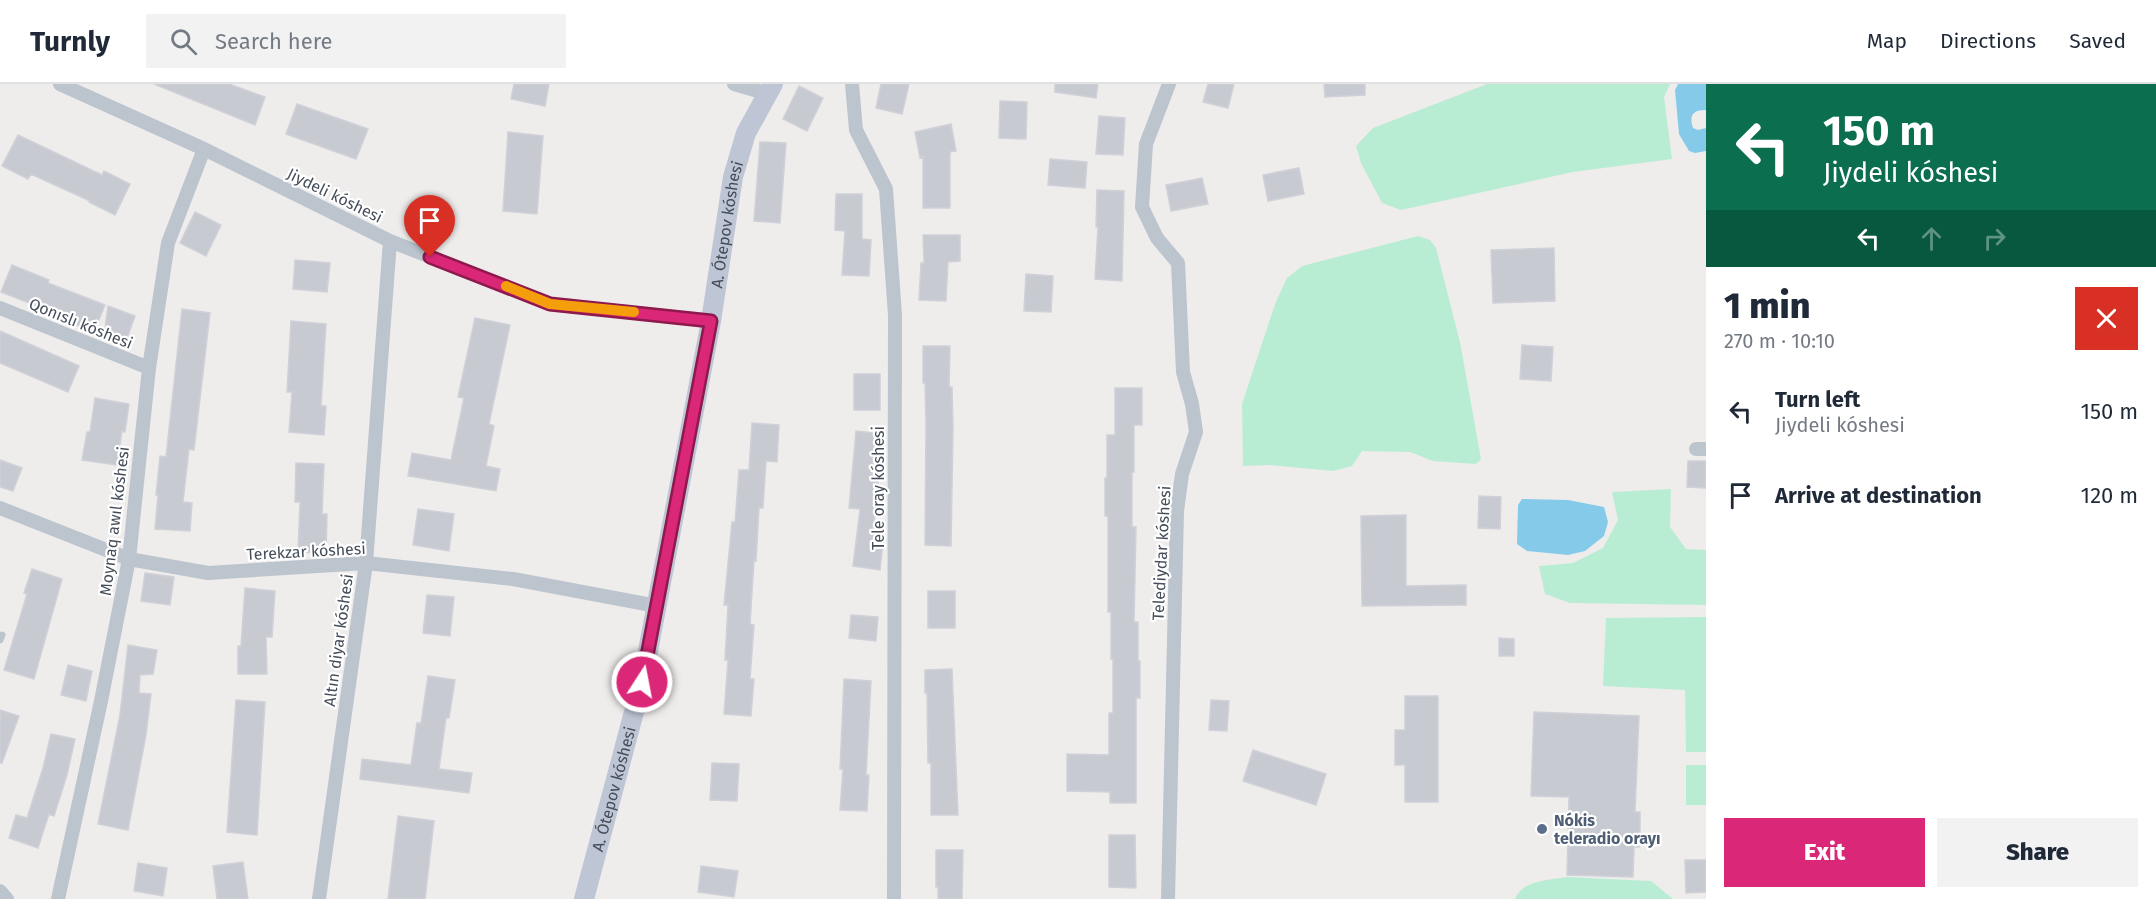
<!DOCTYPE html>
<html lang="en">
<head>
<meta charset="utf-8">
<style>
	:root { --surface:#fff; --page:#f2f2f3; --text:#1f2937; --muted:#747a83; --line:#e0e1e3; --accent:#db2777 }
	body { margin:0; font-family:"Fira Sans",sans-serif; background:var(--page); color:var(--text); height:100vh; display:flex; flex-direction:column; font-size:22px; white-space:nowrap }
	* { box-sizing:border-box; margin:0 }
	p { font-size:20px; color:var(--muted) }
	.icon { flex:none; width:33px; height:33px; fill:none; stroke:currentColor; stroke-width:2; stroke-linecap:round; stroke-linejoin:round }
	.map { position:relative; flex:1; overflow:hidden }
	.details { display:flex; flex-direction:column; background:var(--surface); width:450px }
	.details>* { flex:none }
	.guide { background:#0b6e4f; color:#fff; overflow:hidden }
	.pin { position:absolute; display:grid; place-items:center; width:51px; height:51px; color:#fff; margin:-62px -26px; border-radius:50% 50% 50% 0; rotate:-45deg; box-shadow:0 0 6px #0007 }
	.pin .icon { rotate:45deg }
	.me { position:absolute; width:66px; margin:-33px; rotate:11deg; stroke-linejoin:round; filter:drop-shadow(0 0 4px #0008) }
	.turn { display:flex; align-items:center; gap:21px; height:126px; padding:0 18px; font-size:27px }
	.turn .icon { width:78px; height:78px; stroke-width:2.5 }
	.turn b { display:block; font-size:42px; line-height:51px }
	.lanes { display:flex; align-items:center; height:57px; padding:0 18px; background:#0003; justify-content:center; gap:30px; direction:ltr }
	.lanes .off { opacity:.35 }
	.round { display:grid; place-items:center; flex:none; width:63px; height:63px; border-radius:0px; background:var(--page) }
	.overview { display:flex; align-items:center; justify-content:space-between; height:102px; padding:0 18px }
	h1 { font-size:36px; font-weight:800; line-height:45px }
	.primary-button { display:flex; gap:12px; margin-top:auto; padding:12px 18px }
	.primary-button a { flex:1; height:69px; border-radius:0px; background:var(--accent); color:#fff; font-size:24px; font-weight:800; line-height:69px; text-align:center }
	.primary-button a+a { background:var(--page); color:var(--text) }
	ul { padding:0; list-style:none }
	li { display:flex; align-items:center; gap:18px; height:84px; padding:0 18px }
	li div { flex:1 }
	li b { display:block; font-size:22px }
	li em { font-style:normal }
	header { display:flex; align-items:center; gap:36px; box-sizing:border-box; height:84px; padding:0 30px; background:var(--surface); border-bottom:2px solid var(--line) }
	header strong { font-size:28px }
	nav { display:flex; gap:33px; margin-inline-start:auto; font-size:21px }
	.search { width:420px; height:54px; background:var(--page); display:flex; align-items:center; gap:15px; box-sizing:border-box; padding:0 21px; border-radius:0px; color:var(--muted); font-size:22px }
	main { display:flex; flex:1; min-height:0 }
	.map>svg:first-child { display:block }
</style>
</head>
<body>
<header>
<strong>Turnly</strong>
<div class="search"><svg class="icon" aria-label="search" viewBox="0 0 24 24"><circle cx="10" cy="10" r="6"/><path d="M15 15l6 6"/></svg>Search here</div>
<nav><a>Map</a><a>Directions</a><a>Saved</a></nav>
</header>
<main>
<div class="map">
<svg width="1706" height="815" viewBox="0 0 1706 815">
	<rect width="100%" height="100%" fill="#efecec"/>
	<path fill="#b9edd3" d="M1487 0H1670L1664 13 1672 75 1573 88 1401 126 1382 119 1361 79 1356 62 1373 44Z
		M1418 152 1430 156 1436 164 1460 258 1481 375 1476 380 1433 377 1410 368 1362 367 1352 382 1333 387 1270 381 1243 382 1242 320 1275 220 1287 194 1302 182Z
		M1671 405 1670 443 1686 465 1706 466V521L1570 519 1545 510 1539 482 1573 479 1603 464 1618 436 1612 408Z
		M1706 533V668H1686L1685 606 1603 602 1606 534Z
		M1686 681H1706V721H1686Z
		M1567 793 1651 797 1673 815H1515C1522 796 1550 796 1567 793Z"/>
	<path fill="#86caea" d="M1678 0H1706V26C1692 26 1689 32 1693 44L1698 46 1706 44V67L1695 69 1689 67 1679 50 1675 6Z
		M1522 415 1568 416 1604 423 1608 438 1604 452 1585 467 1568 471 1527 467 1517 460 1518 421Z"/>
	<path fill="#c8cad2" stroke="#d0d1d8" stroke-width="1.5" d="M154 0H229L265 13 255 41Z
		M514 0H549L545 22 511 15Z
		M881 0H909L902 30 876 24Z
		M1055 0H1098L1096 14 1055 8Z
		M1208 0H1234L1228 24 1203 18Z
		M1324 0H1365V11L1325 13Z
		M799 2 823 14 807 47 783 35Z
		M1000 17 1027 18 1026 55 999 54Z
		M297 20 368 45 356 75 286 50Z
		M1099 32 1125 34 1123 71 1096 70Z
		M951 40 956 67 950 68V124H923V73L920 74 915 48Z
		M508 48 543 52 537 130 503 127Z
		M18 51 102 91 104 87 130 100 115 131 89 118 90 117 31 90 28 95 2 82Z
		M760 58 786 59 780 139 754 137Z
		M1050 75 1087 78 1085 104 1048 101Z
		M1299 84 1304 110 1268 117 1263 91Z
		M1202 94 1208 120 1171 127 1166 101Z
		M1097 106 1124 107 1122 197 1095 195 1098 143H1096Z
		M836 110H862V155L871 156 869 192 842 191 845 147 835 146Z
		M195 128 221 141 206 172 180 159Z
		M923 151H960V177L948 178 946 217 919 216 921 179H924Z
		M1554 164 1555 217 1493 219 1491 166Z
		M295 176 330 179 327 208 293 205Z
		M12 181 49 196 48 199 105 221 94 248 46 229 47 226 1 208Z
		M1026 190 1053 192 1051 228 1024 227Z
		M108 222 135 232 125 260 104 252Z
		M182 225 210 229 194 366 189 365 183 418 192 419 190 447 155 445 158 411H156L160 372 166 373Z
		M475 234 510 241 489 340 494 342 486 382 500 385 496 407 408 392 412 369 451 376 464 314 458 313Z
		M291 237 326 240 321 322H326L324 351 289 348 292 308H287Z
		M0 247 79 282 68 308 0 279Z
		M1522 261 1553 263 1551 297 1520 295Z
		M923 262H950L949 303H952L953 343 951 462 925 461 926 340 925 299H923Z
		M854 290H880V326H854Z
		M1115 304H1142V341H1134V388H1132V443H1136L1134 538H1138V577H1140V614H1136V719H1110V708L1067 707V670L1109 671V629H1113V575H1111V528H1108V432H1105V394H1107V351H1115Z
		M95 314 129 320 125 348 122 347 117 381 82 376 87 348H90Z
		M752 339 779 341 777 378 766 377 763 424H759L756 477 754 476 750 540 754 541 750 595H754L751 632 724 630 728 576H725L728 521H724L732 438H735L739 386H749Z
		M856 347 883 350 873 448 884 449 880 486 853 482 860 425 849 424Z
		M0 376 22 384 13 407 0 403Z
		M1688 377H1706V404L1687 403Z
		M296 379 324 380 322 430H327L326 469 298 468 300 418H295Z
		M1479 412 1501 413 1500 445 1478 444Z
		M418 425 454 430 449 467 413 461Z
		M1406 431V502L1466 501V521L1362 522 1361 432Z
		M32 485 62 495 34 595 4 586 27 510 24 509Z
		M145 489 174 493 170 521 141 517Z
		M245 504 275 507 272 553H266L267 590H238V562H241Z
		M928 507H955V544H928Z
		M427 511 454 513 450 552 423 549Z
		M851 531 878 533 876 557 849 554Z
		M1499 554 1514 555V572H1499Z
		M128 561 157 566 153 590 140 591 139 609 151 610 146 651 128 746 98 740 120 631Z
		M68 581 92 587 86 617 61 611Z
		M952 585 958 731H931V679H928L927 609H925V586Z
		M428 592 455 596 449 634H446L439 685 472 689 469 709 360 695 362 675 411 681 417 639H421Z
		M844 595 871 597 866 691H869L867 727 840 726 843 685H840Z
		M1405 612H1438V718H1405V681H1395V646H1405Z
		M236 616 265 618 257 751 227 748Z
		M1211 616 1229 617 1227 647 1209 646Z
		M0 626 19 632 2 679H0Z
		M1534 628 1639 632 1635 728H1640V746L1639 763H1634L1633 793 1567 791 1569 713 1531 712Z
		M51 650 75 655 67 691 54 732 49 730 38 764 9 754 16 731 27 734 43 684Z
		M1253 666 1326 690 1316 721 1243 697Z
		M712 679 739 680 737 717 710 716Z
		M398 732 434 737 425 815H388Z
		M1109 751H1135L1136 804 1109 803Z
		M936 766H963L962 815H938V803H936Z
		M1685 776H1706V808L1686 809Z
		M243 778 248 815H217L213 782Z
		M138 779 167 784 163 812 134 807Z
		M701 782 738 787 734 813 698 808Z"/>
	<g fill="none" stroke-linecap="round" stroke-linejoin="round">
		<path stroke="#bcc4ce" stroke-width="7" d="M0 556 2 551"/>
		<path stroke="#bcc4ce" stroke-width="14" d="M60 0 204 65 390 157 550 220 711 237
			M734 0 768 10
			M852 0 856 46 886 105 895 231 894 815
			M0 224 149 284
			M1696 365H1706
			M0 424 129 475 208 489 366 479 513 495 657 522
			M0 807 7 815
			M58 815 101 617 129 475 149 284 168 159 204 65
			M319 815 366 479 390 157
			M1168 815 1177 427 1182 390 1196 348 1192 320 1183 288 1178 179 1157 154 1142 123 1146 60 1169 0"/>
		<path stroke="#bec6d5" stroke-width="20" id="s1" d="M584 815 642 598 711 237 733 93 746 49 773 0"/>
	</g>
	<g fill="none" stroke-linecap="round" stroke-linejoin="round">
		<g stroke="#8e194d" stroke-width="15">
			<path id="route" d="M430 173 550 220 711 237 642 598"/>
		</g>
		<use href="#route" stroke="#db2777" stroke-width="10"/>
		<path stroke="#f59e0b" stroke-width="10" d="M506 202 550 220 634 228"/>
	</g>
	<circle fill="#5c6f8a" stroke="#fff" stroke-width="2" cx="1542" cy="745" r="6"/>
	<g text-anchor="middle" stroke-width="4.5" stroke-linejoin="round" paint-order="stroke">
		<g font-size="16" fill="#444d59" stroke="#fff">
			<text transform="translate(335 111) rotate(26)" y="6">Jiydeli kóshesi</text>
			<text dy="6" stroke="none"><textPath href="#s1" startOffset="690">A. Ótepov kóshesi</textPath></text>
			<text transform="translate(81 239) rotate(22)" y="6">Qonıslı kóshesi</text>
			<text transform="translate(878 404) rotate(-90)" y="6">Tele oray kóshesi</text>
			<text transform="translate(114 437) rotate(-83)" y="6">Moynaq awıl kóshesi</text>
			<text transform="translate(306 467) rotate(-3)" y="6">Terekzar kóshesi</text>
			<text transform="translate(1161 469) rotate(-87)" y="6">Telediydar kóshesi</text>
			<text transform="translate(338 556) rotate(-82)" y="6">Altın diyar kóshesi</text>
			<text dy="6" stroke="none"><textPath href="#s1" startOffset="114">A. Ótepov kóshesi</textPath></text>
		</g>
		<g font-size="16" font-weight="bold" fill="#4e5e75" stroke="#fff" text-anchor="start">
			<text x="1554" y="742">Nókis<tspan x="1554" dy="18">teleradio orayı</tspan></text>
		</g>
	</g>
</svg>
<div class="pin" style="left:430px;top:173px;background:#d93025"><svg class="icon" aria-label="arrive" viewBox="0 0 24 24"><path d="M6 21V4h12l-3 4 3 4H6"/></svg></div>
<svg class="me" style="left:642px;top:598px" viewBox="-20 -20 40 40"><circle r="17" fill="#db2777" stroke="#fff" stroke-width="3"/><path d="M0-11L8 9 0 5-8 9z" fill="#fff"/></svg>
</div>
<section class="details">
<div class="guide">
<div class="turn"><svg class="icon" aria-label="left" viewBox="0 0 24 24"><path d="M17 20v-9H6M10 6l-5 5 5 5"/></svg><div><b>150 m</b>Jiydeli kóshesi</div></div>
<div class="lanes"><svg class="icon" aria-label="left" viewBox="0 0 24 24"><path d="M17 20v-9H6M10 6l-5 5 5 5"/></svg><svg class="icon off" aria-label="ahead" viewBox="0 0 24 24"><path d="M12 20V5M6 11l6-6 6 6"/></svg><svg class="icon off" aria-label="right" viewBox="0 0 24 24"><path d="M7 20v-9h11M14 6l5 5-5 5"/></svg></div>
</div>
<div class="overview"><div><h1>1 min</h1><p>270 m · 10:10</p></div><a class="round" style="background:#d93025;color:#fff"><svg class="icon" aria-label="close" viewBox="0 0 24 24"><path d="M6 6l12 12M18 6L6 18"/></svg></a></div>
<ul>
<li><svg class="icon" aria-label="left" viewBox="0 0 24 24"><path d="M17 20v-9H6M10 6l-5 5 5 5"/></svg><div><b>Turn left</b><p>Jiydeli kóshesi</p></div><em>150 m</em></li>
<li><svg class="icon" aria-label="arrive" viewBox="0 0 24 24"><path d="M6 21V4h12l-3 4 3 4H6"/></svg><div><b>Arrive at destination</b></div><em>120 m</em></li>
</ul>
<div class="primary-button"><a>Exit</a><a>Share</a></div>
</section>
</main>
</body>
</html>
